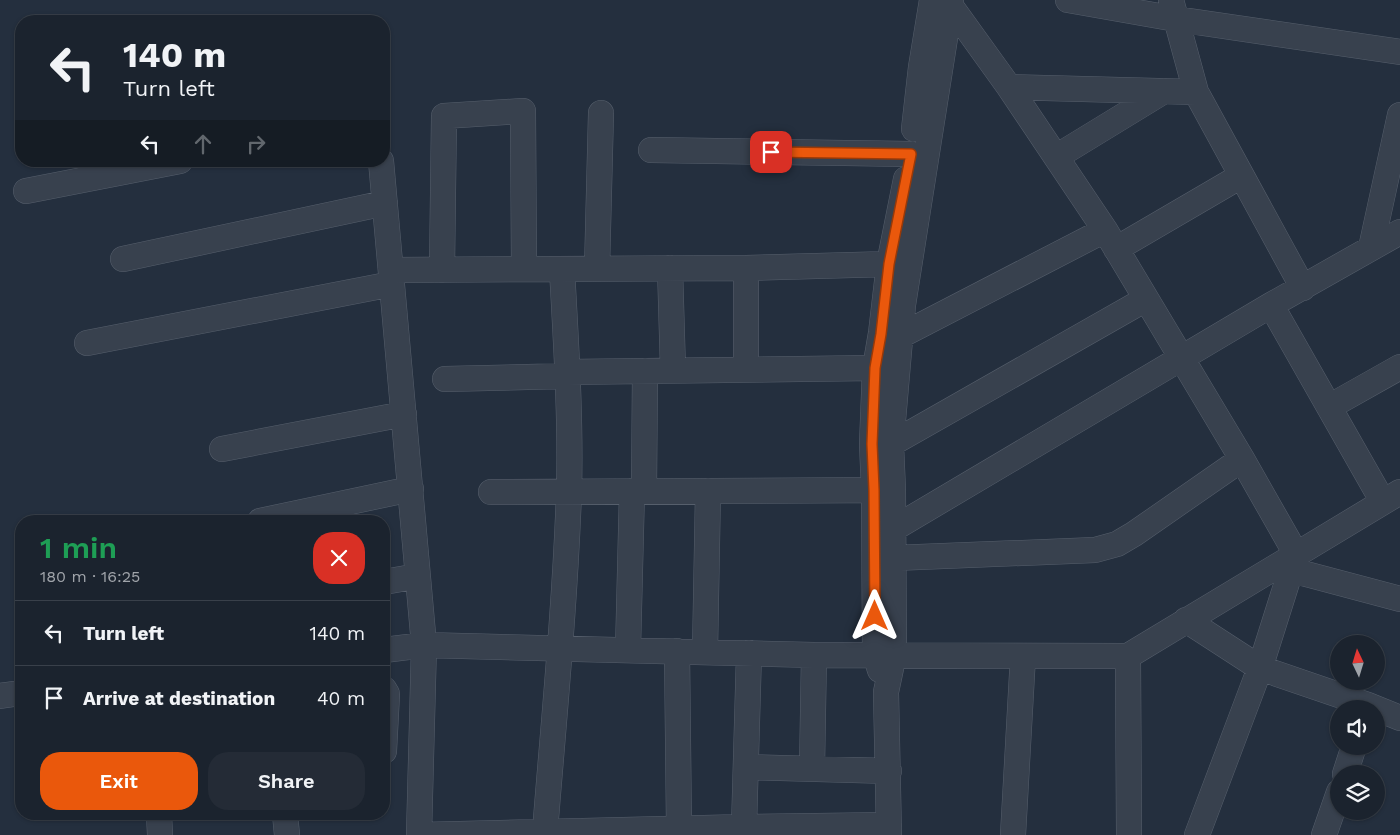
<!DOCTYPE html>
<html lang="en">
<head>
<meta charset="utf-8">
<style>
	:root { --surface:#1b232e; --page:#242b36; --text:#f1f3f6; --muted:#a0a4aa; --line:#39404a; --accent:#ea580c }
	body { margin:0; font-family:"Work Sans",sans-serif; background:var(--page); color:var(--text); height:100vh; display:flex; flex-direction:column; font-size:19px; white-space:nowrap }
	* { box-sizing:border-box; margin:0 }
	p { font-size:16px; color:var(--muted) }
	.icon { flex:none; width:28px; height:28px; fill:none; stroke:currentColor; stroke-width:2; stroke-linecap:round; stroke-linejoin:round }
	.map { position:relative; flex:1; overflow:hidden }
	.details { position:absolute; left:15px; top:515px; width:375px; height:305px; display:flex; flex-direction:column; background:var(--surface); border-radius:20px; box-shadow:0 1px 4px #0004,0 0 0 1px var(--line) }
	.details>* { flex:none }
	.banner { position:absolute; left:15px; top:15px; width:375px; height:152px; border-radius:20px; box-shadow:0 1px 4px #0004,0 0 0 1px var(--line); background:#1b232e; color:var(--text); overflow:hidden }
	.needle { width:32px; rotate:356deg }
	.controls { position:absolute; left:1330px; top:635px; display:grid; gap:10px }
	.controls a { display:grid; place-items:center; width:55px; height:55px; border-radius:50%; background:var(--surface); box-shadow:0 1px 4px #0004,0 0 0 1px var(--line); font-size:25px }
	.pin { position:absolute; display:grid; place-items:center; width:42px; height:42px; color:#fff; margin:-21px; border-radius:10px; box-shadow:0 2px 8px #0006 }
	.me { position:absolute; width:55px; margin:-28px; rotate:0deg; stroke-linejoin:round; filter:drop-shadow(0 0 4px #0008) }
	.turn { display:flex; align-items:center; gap:18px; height:105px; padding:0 25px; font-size:22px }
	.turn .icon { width:65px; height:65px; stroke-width:2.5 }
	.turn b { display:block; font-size:35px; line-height:42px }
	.lanes { display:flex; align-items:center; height:48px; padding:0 25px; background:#0003; justify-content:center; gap:25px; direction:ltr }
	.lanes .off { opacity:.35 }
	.round { display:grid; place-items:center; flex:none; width:52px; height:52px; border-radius:20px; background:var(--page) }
	.headline { display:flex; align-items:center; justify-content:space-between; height:85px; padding:0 25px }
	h1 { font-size:30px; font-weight:600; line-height:38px; color:#1e9e55 }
	.action { display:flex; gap:10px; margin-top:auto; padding:10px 25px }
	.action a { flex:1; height:58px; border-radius:20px; background:var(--accent); color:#fff; font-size:20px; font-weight:600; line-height:58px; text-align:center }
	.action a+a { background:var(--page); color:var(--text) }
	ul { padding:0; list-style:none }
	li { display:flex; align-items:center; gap:15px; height:65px; padding:0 25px; border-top:1px solid var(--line) }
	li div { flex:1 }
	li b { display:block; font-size:19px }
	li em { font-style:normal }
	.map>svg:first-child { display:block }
</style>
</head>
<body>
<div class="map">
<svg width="1400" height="835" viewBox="0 0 1400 835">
	<rect width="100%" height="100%" fill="#242f3e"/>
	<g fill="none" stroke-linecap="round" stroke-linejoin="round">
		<g stroke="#565f6c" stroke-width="26">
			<path id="minor" d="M1068 0 1176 19 1400 52
				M1171 0 1196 92 1303 288
				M950 5 1009 87 1105 230 1242 459 1296 554 1260 668 1197 835
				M1009 87 1196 92
				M914 129 921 67 932 0
				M651 150 911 154
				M1056 157 1164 91
				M381 161 424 645 419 835 583 831V835
				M26 191 180 161
				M1371 248 1400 115
				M1116 249 1241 176
				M123 259 385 203
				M670 268 673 370
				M746 268V369
				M597 269 601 113
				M391 270 746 268 889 264
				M442 270 444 116 523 111 524 269
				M1271 305 1383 502
				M900 336 1105 230
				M87 343 392 284
				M567 372 875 368
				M445 379 567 376
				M1329 407 1400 367
				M891 444 1146 299
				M222 449 404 414
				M644 491 645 371
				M491 492 891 490
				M260 521 411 489
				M893 529 1271 305 1400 232
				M894 558 1095 550 1117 544 1134 534 1242 459
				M1291 570 1400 599
				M384 582 418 576
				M1186 620 1260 668 1368 705 1400 718
				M384 650 424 645 814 655 1128 656 1400 492
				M628 650 632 491
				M677 651 679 828
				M705 652 708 491
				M749 653 744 827 889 825
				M1128 656 1129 835
				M880 670 875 654 874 490 872 444 875 368 881 333 889 264 906 179
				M384 689 387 694 384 751
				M0 696 21 693
				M746 767 889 771
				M812 769 814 655
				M1345 774 1354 746
				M159 814 160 835
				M285 814 287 835
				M545 831C554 718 565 605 569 492 571 418 566 343 562 269
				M583 831 744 827
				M889 835 886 692 894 654 893 490 891 444 903 305 951 0
				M1013 835 1023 656
				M1324 835 1339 792"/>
		</g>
		<use href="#minor" stroke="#38414e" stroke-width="25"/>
	</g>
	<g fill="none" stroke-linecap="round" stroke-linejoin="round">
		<g stroke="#983908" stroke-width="12">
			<path id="route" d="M771 152 911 154 889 264 881 334 875 368 872 444 874 490 875 616"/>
		</g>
		<use href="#route" stroke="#ea580c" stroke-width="9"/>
	</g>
</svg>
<div class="controls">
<a><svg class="needle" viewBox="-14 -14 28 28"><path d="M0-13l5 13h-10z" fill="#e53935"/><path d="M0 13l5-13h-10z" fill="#a0a4aa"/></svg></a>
<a><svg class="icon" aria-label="sound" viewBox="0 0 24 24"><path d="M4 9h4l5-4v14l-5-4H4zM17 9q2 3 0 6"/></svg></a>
<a><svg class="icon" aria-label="layers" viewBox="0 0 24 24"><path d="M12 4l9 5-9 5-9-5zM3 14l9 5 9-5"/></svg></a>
</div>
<div class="pin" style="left:771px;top:152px;background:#d93025"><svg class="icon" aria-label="arrive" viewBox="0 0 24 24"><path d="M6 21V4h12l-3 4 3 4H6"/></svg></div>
<svg class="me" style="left:875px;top:616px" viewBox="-20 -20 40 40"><path d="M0-17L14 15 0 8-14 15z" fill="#ea580c" stroke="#fff" stroke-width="4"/></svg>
<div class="banner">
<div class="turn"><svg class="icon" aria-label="left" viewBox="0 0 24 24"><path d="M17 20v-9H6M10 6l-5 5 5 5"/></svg><div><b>140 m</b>Turn left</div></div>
<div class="lanes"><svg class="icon" aria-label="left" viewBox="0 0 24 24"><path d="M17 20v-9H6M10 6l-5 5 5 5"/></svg><svg class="icon off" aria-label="ahead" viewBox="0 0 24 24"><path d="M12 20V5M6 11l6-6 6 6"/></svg><svg class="icon off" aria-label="right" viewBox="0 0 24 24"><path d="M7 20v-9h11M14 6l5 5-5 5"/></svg></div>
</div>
<section class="details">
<div class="headline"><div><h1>1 min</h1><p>180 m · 16:25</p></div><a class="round" style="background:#d93025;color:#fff"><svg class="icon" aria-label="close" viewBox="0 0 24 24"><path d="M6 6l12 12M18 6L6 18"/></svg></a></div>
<ul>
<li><svg class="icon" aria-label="left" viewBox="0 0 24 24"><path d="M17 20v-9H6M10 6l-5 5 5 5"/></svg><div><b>Turn left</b></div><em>140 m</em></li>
<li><svg class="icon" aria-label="arrive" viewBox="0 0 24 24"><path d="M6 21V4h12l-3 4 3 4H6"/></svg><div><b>Arrive at destination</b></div><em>40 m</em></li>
</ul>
<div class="action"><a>Exit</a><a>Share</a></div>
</section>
</div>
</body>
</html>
